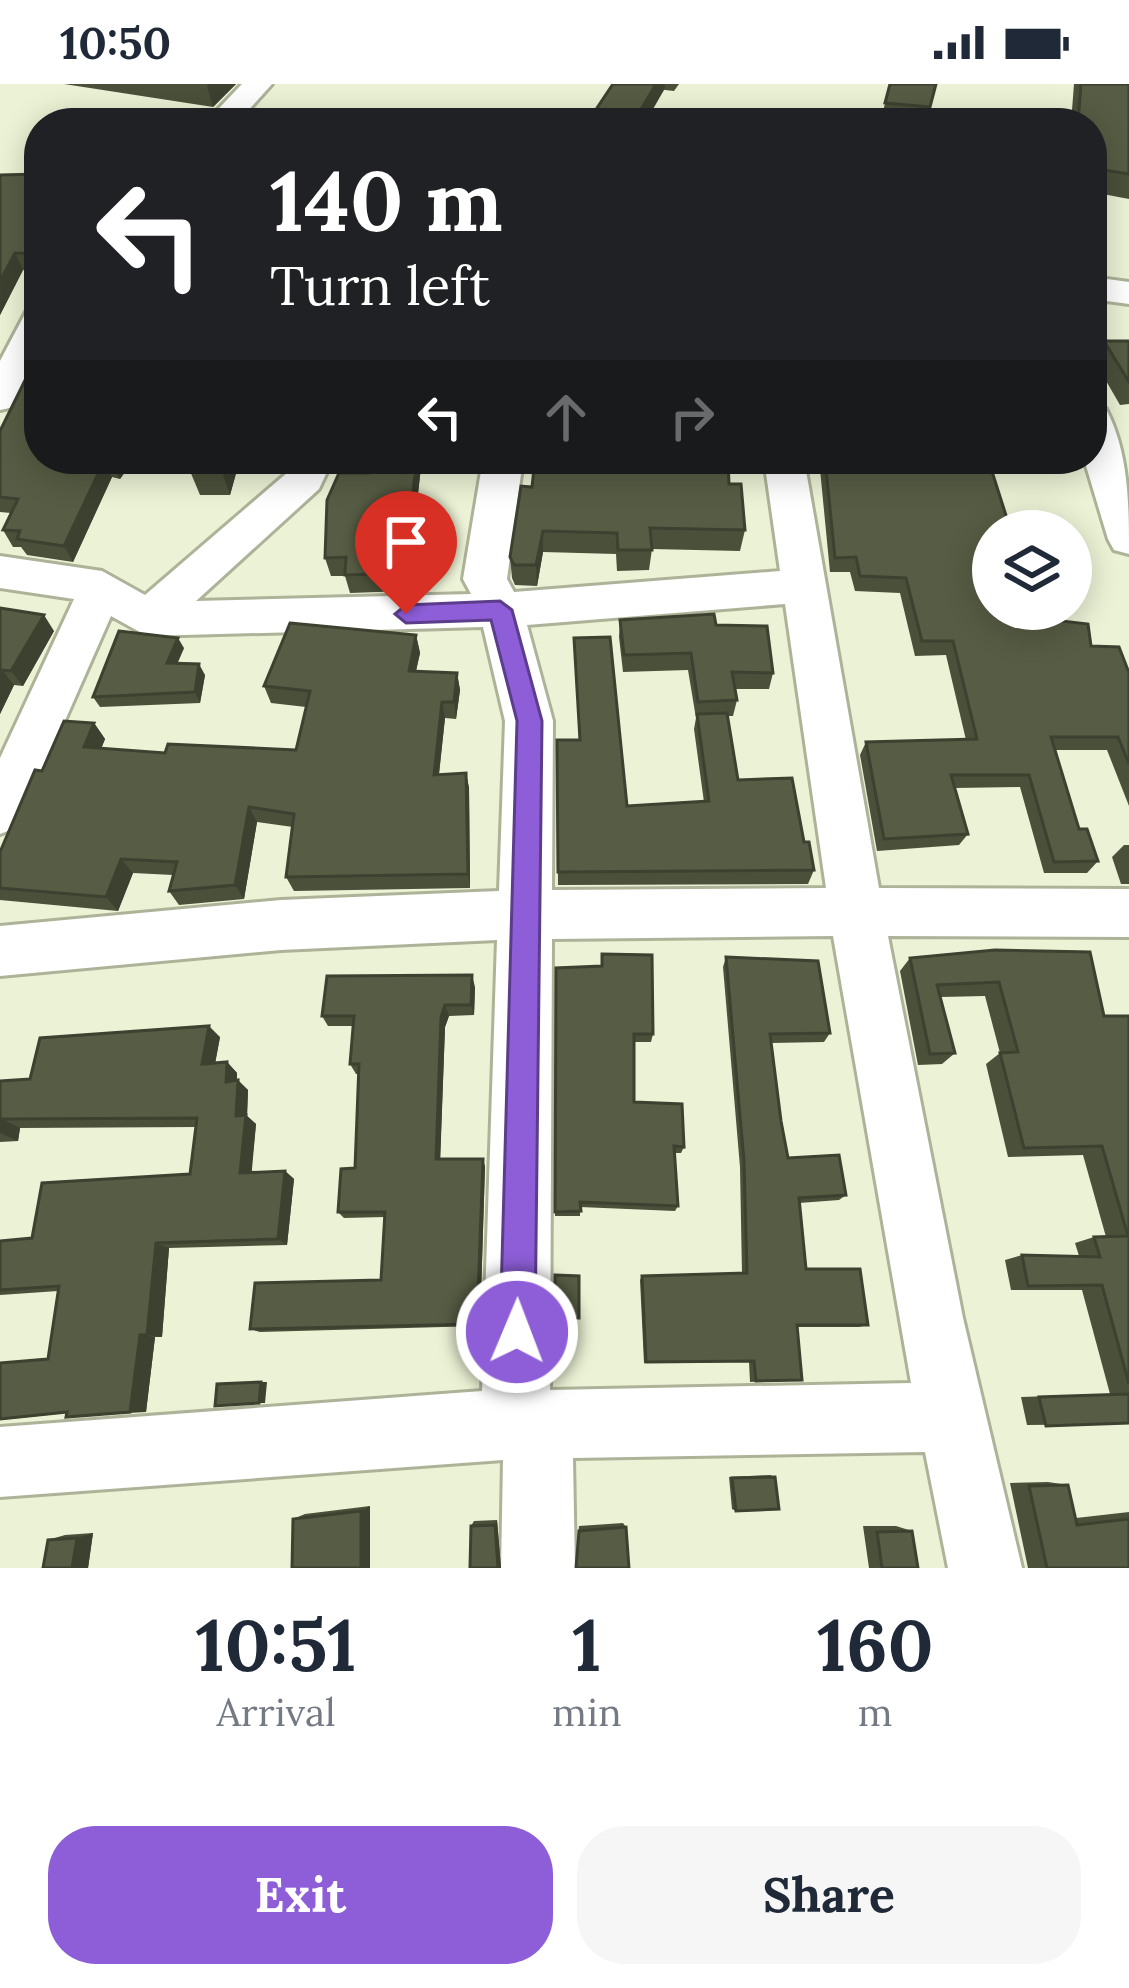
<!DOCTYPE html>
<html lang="en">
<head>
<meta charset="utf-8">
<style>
	:root { --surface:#fff; --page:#f6f6f7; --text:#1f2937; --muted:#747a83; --accent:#8d5ed8 }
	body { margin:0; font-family:Lora,serif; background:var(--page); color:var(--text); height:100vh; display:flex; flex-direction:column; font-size:45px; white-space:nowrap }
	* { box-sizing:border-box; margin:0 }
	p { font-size:39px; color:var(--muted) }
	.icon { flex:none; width:66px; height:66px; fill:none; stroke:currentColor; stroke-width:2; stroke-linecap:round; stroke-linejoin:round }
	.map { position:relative; height:1484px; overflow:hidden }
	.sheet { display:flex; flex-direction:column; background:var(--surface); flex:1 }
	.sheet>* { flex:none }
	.guide { position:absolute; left:24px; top:24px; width:1083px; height:366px; border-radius:48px; box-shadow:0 6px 30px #0003; background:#202124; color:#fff; overflow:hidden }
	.fabs { position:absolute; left:972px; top:426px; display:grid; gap:24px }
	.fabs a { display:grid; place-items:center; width:120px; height:120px; border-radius:50%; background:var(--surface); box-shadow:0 6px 30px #0003; font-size:60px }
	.pin { position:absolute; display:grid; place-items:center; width:102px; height:102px; color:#fff; margin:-123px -51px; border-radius:50% 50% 50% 0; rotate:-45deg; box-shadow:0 0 12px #0007 }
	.pin .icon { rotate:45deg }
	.me { position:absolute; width:132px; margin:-66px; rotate:1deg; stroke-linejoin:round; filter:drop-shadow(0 0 9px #0008) }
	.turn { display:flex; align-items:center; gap:42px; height:252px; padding:0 48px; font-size:54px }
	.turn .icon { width:156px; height:156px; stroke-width:2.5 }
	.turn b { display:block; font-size:84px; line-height:102px }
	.lanes { display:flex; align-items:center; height:114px; padding:0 48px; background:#0003; justify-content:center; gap:60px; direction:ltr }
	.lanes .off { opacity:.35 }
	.eta { display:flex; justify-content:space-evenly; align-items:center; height:204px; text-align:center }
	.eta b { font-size:72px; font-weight:700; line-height:84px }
	.primary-button { display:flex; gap:24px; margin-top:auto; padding:24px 48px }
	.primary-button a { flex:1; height:138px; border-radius:48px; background:var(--accent); color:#fff; font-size:48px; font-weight:700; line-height:138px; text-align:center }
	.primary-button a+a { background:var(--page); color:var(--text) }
	.status { display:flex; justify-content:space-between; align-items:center; height:84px; padding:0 60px; background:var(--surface); direction:ltr }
	.status svg { height:33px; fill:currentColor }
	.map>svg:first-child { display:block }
</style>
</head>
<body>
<div class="status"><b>10:50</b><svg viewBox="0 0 49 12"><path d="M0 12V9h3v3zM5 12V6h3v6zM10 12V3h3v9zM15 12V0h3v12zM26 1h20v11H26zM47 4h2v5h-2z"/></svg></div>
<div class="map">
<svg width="1129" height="1484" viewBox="0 0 1129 1484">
	<rect width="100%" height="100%" fill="#ebf2d5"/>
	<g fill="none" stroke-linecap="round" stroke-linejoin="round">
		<g stroke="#adb398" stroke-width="6">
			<path id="minor" d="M242 0H272L237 39H205Z
				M1092 193 1129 198V220L1092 215Z
				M39 225V273L14 323 0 326V277L26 228Z
				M1092 321 1106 325C1129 369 1129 421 1129 470L1114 466 1108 455 1084 375H1092Z
				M293 375H333L319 405 196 517 471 510 463 495 483 375H523L507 495 514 508 780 487 764 375H804L879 804 1129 805V853L888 852 963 1234 1022 1484H948L925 1368 573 1374 575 1484H501L503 1376 0 1413V1343L482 1307 497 856 281 866 0 892V842L281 816 499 807 505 637 483 543 147 552 111 532 18 743 0 750V674L74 515 0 504V472L102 487 145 511 288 388ZM785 520 826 804 552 806 553 637 527 541ZM833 852 911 1299 550 1306 552 855Z"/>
		</g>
		<use href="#minor" fill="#fff" fill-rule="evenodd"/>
	</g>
	<path fill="#4b503a" d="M64 0H236L213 23Z
		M613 0H679L674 7Z
		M890 0H936L926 39H880Z
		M1074 0H1129V115L1092 108V39H1071Z
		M39 90V187L23 186 0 231V91Z
		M39 248V375H134L120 395 112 393 73 478 27 471 21 463H13L3 446 11 429 0 428V347L36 274 31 265Z
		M1104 257H1129V320L1120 321 1094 276Z
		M194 375H240L230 411H200L190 387Z
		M372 375H434L431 383H421L407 507 350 509 345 492H331L325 474 369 389Z
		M819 375H988L993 447 1019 532 1091 562 1129 589V722L1107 666H1055L1079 745 1098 777 1087 789H1044L1020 703 955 704 968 750 959 761 877 767 860 671 866 658 966 656 946 571 915 572 900 509 855 507 850 488H830Z
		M729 400 745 446 740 467 652 465 649 486 617 487 616 470 543 468 537 502 515 501 512 494 510 473 532 403Z
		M0 524 54 547 23 602 14 601 0 630Z
		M620 536 716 541 773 589 769 605H735L737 616 733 632H727L738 696 804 758 814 786 808 800 558 801 557 656H579L574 554 627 722 704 718 694 645 696 634 688 586 623 588 619 553Z
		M416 551 420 569 416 587 457 589 460 606 456 635 445 634 439 691 466 689 469 704 470 804 294 807 286 793 293 743 257 738 244 815 179 821 169 807 173 791 133 789 118 827 0 816V768L42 687 94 639 105 655 101 665 165 669 296 666 306 623 271 619 264 602Z
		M184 564 177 579 205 591 200 619 100 623 93 613Z
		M1124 761H1129V800H1121L1112 773Z
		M995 866 1104 932H1129V1340L1027 1341 1021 1313 1110 1310 1082 1206H1011L1005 1176 1022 1171 1079 1172 1075 1159 1094 1153H1106L1083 1071 1008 1073 986 980 1000 969 985 912 941 913 955 969 942 980 918 981 900 887 910 874Z
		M602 870 653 950 651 958H634V1018L684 1063 681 1069H675L678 1122 675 1127 580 1123V1132H555L556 884 601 882Z
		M726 873 830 949 824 958 771 959 781 1037 788 1074 846 1111 839 1116 799 1119 806 1185 868 1241 859 1243H797L802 1296 750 1298 749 1278 644 1279 640 1196 642 1192 742 1189 740 1083 723 883Z
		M475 903 474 931 449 932 445 943 440 1075 485 1082 480 1242 260 1248 250 1245 381 1196 385 1133 344 1134 338 1128 355 1084 359 990H356L350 980 353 942H328L322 932Z
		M220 953 215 979 227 978 237 989V996L248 1006 247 1032 256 1040 251 1088 285 1087 294 1095 287 1161 169 1164 162 1253H155L146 1328 66 1333 67 1329 0 1336V1279L48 1275 58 1207 0 1211V1157L32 1154 190 1090 196 1043 20 1044 18 1057 0 1058V997L30 995Z
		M770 1391 775 1393 736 1427 732 1425 729 1393Z
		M1048 1398 1068 1401 1076 1434 1129 1428V1484H1028L1010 1399Z
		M370 1422V1484L293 1435 305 1430Z
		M497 1436 501 1484H470L471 1442 474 1437Z
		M623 1439 626 1443 629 1484H575L579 1442Z
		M863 1442H896L912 1447 918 1484H869Z
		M93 1449 88 1484 48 1456 65 1451Z"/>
	<path fill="#3d4130" d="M209 0H236L213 23 207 2Z
		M656 0H665L664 6 645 39H633Z
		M15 169 23 186 0 231V197Z
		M115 375H134L120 395 112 378Z
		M225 375H240L230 411 222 388Z
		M417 375H420L421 383 407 507 403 489Z
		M104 377 112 393 73 478 64 462Z
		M543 447V468L537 502 536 481Z
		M44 531 54 547 23 602 11 587Z
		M416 551 420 569 412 604 409 587Z
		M178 554 184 564 173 590 167 579Z
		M199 580 205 591 200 619 195 608Z
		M2 586 14 601 0 630V590Z
		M457 589 460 606 456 635 454 618Z
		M442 618 445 634 437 706 434 691Z
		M94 639 105 655 95 679 84 663Z
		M466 689 469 704 470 804 468 790Z
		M249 723 257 738 244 815 235 801Z
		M121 775 133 789 118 827 106 813Z
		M472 891 475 903 474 931 471 921Z
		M445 921 449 932 445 943 440 1082 436 1075 441 933Z
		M209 942 220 953 213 991 202 980Z
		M227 978 237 989V1008L226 998Z
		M238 996 248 1006 247 1032 256 1040 251 1096 240 1089 236 1032Z
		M2 1035 20 1044 18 1057 0 1049Z
		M483 1075 485 1082 480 1242 477 1240Z
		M285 1087 294 1095 287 1161 278 1155Z
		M156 1159 169 1164 162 1253 147 1251Z
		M140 1251 155 1253 146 1328H130Z
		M261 1298H267L265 1319H259Z
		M370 1422V1484H361V1427Z
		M497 1436 501 1484H498L495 1441Z
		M93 1449 88 1484H72L77 1454Z"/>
	<path fill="#575d44" stroke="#3d4130" stroke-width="3" d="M613 0H656L633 39H587Z
		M890 0H936L930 23 885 19Z
		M1081 0H1129V90L1092 84V39H1078Z
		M39 90V170L15 169 0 197V91Z
		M39 248V265H31L35 255Z
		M1104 257H1129V298Z
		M39 268V375H115L112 378 104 377 64 462 17 455 20 447 3 446 18 415 0 413V347Z
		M194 375H225L222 388 190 387Z
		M372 375H417L403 489 345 491 346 473 325 474 327 416 339 389H369Z
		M535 375H728L729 400H741L745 446 650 444 652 466H618L617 449 543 447 536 481H514L510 473 521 402 532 403Z
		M825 375H988L1011 447H993V525H1017L1019 532 1088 540 1091 562 1119 563 1129 589V680L1118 653H1051L1079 745H1087L1098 777 1054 778 1029 691H951L968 750 884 755 866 658 977 655 953 557H922L906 494 860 492 856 473 835 474Z
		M0 524 44 531 11 587 2 586 0 590Z
		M714 530 716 541 767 542 773 589 732 588 737 616 698 618 691 569 624 571 620 536Z
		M290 539 416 551 409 587 457 589 454 618H442L434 691 466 689 468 790 286 793 294 730 249 723 235 801 169 807 177 778 121 775 106 813 0 804V768L35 686 42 687 64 637 94 639 84 663 165 669 168 660 296 666 310 607 264 602Z
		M119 547 178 554 167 579 199 580 195 608 93 613Z
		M610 553 627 722 709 717 697 630 727 629 738 696 792 694 804 758H809L814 786 558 788 557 656H580L574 554Z
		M995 866 1090 868 1104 932H1129V1300L1102 1201 1028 1202 1022 1171 1100 1173 1094 1153 1128 1152 1102 1062 1024 1064 1000 969 1018 968 999 898 937 901 955 969 930 970 910 874Z
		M602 870 652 871 653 950H634V1018L682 1020 684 1063 674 1062 678 1122 580 1118 581 1127 555 1128 556 884 602 882Z
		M726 873 818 877 830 949 770 950 781 1037 788 1074 839 1071 846 1111 799 1114 806 1185H860L868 1241H797L802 1296 756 1297 754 1277 646 1278 642 1192 747 1189 744 1077Z
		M472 891 471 921H445L441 933 436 1075H483L477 1240 250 1245 255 1199 381 1196 385 1128H338L341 1085 355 1084 359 980H350L354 932H322L327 892Z
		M209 942 202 980 227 978 226 998 238 996 236 1032 246 1031 240 1089 285 1087 278 1155 156 1159 147 1251H140L130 1328 66 1333 67 1328 0 1335V1279L48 1275 59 1202 0 1206V1157L32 1154 42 1099 190 1090 197 1034 2 1035 0 1046V997L30 995 40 954Z
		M555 1191 579 1192V1234H555Z
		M261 1298 259 1319 215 1322 217 1300Z
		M1129 1310V1339L1046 1342 1039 1313Z
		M775 1393 779 1425 736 1427 732 1394Z
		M1068 1401 1077 1441 1129 1435V1484H1047L1029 1402Z
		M361 1427V1484H292L293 1435Z
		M495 1441 498 1484H470L471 1442Z
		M626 1443 629 1484H576L579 1447Z
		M912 1447 918 1484H882L877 1448Z
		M77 1454 72 1484H43L48 1456Z"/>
	<path fill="#8d5ed8" stroke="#5c3d8c" stroke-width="3" d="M500 517 512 526 542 637 535 1248 530 1261 517 1266 505 1261 500 1248 517 637 491 536 406 539 395 530 406 521Z"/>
</svg>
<div class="fabs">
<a><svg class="icon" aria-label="layers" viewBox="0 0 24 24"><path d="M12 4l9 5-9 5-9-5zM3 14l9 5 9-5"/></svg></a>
</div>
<div class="pin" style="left:406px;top:530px;background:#d93025"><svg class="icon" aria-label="arrive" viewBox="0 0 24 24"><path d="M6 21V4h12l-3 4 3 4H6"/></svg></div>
<svg class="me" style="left:517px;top:1248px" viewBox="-20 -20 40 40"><circle r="17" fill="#8d5ed8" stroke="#fff" stroke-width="3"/><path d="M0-11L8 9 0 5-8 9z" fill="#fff"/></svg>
<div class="guide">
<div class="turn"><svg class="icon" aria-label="left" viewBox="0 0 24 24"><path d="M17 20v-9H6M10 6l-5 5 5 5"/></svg><div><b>140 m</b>Turn left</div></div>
<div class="lanes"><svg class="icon" aria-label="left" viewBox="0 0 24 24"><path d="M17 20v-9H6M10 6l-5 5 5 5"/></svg><svg class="icon off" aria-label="ahead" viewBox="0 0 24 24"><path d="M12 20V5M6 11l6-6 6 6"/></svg><svg class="icon off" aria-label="right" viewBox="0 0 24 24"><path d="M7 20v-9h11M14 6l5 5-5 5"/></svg></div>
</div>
</div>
<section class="sheet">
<div class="eta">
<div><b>10:51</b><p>Arrival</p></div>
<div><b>1</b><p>min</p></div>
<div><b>160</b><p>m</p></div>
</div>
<div class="primary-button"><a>Exit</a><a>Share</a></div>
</section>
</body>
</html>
